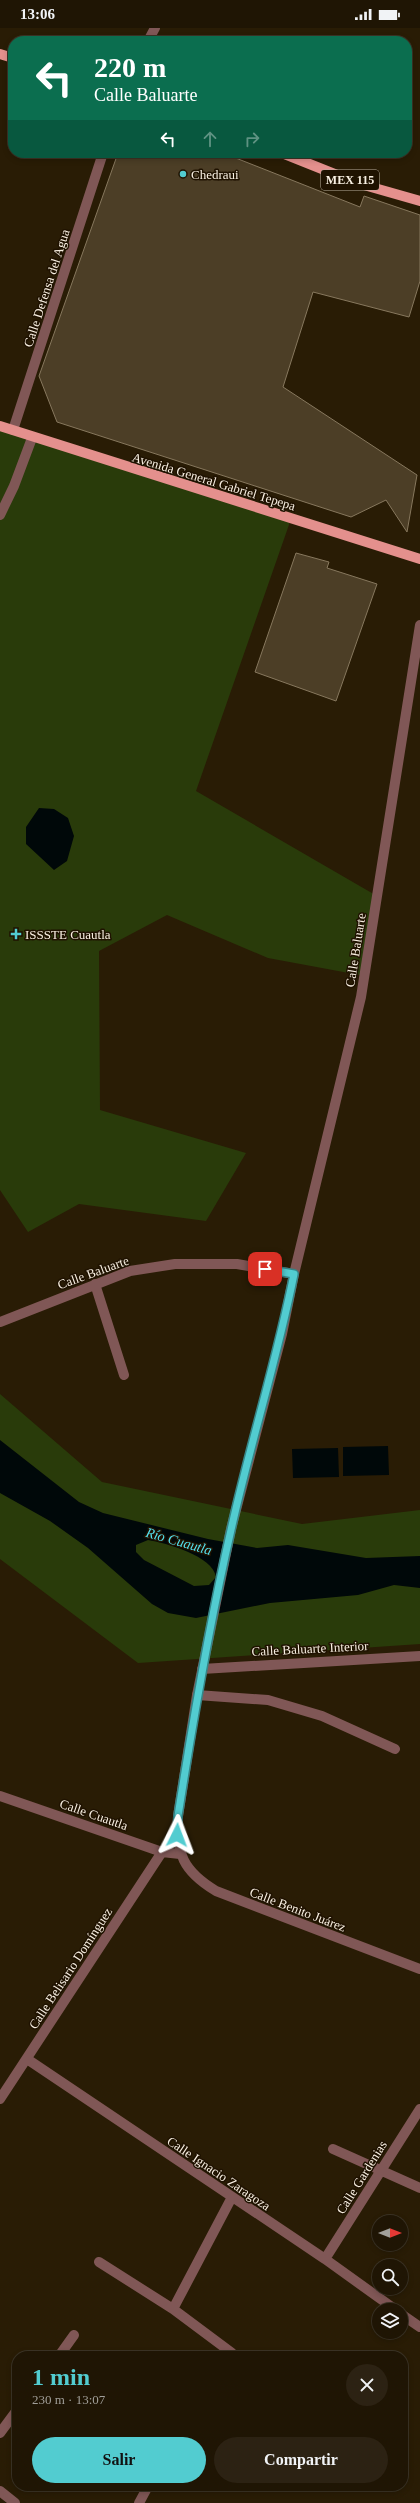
<!DOCTYPE html>
<html lang="es">
<head>
<meta charset="utf-8">
<style>
	:root { --surface:#1f1504; --page:#2c2213; --text:#f1f3f6; --muted:#a19f9a; --line:#3c3426; --accent:#52ccd0 }
	body { margin:0; font-family:Georgia,serif; background:var(--page); color:var(--text); height:100vh; display:flex; flex-direction:column; font-size:15px; white-space:nowrap }
	* { box-sizing:border-box; margin:0 }
	p { font-size:13px; color:var(--muted) }
	.icon { flex:none; width:22px; height:22px; fill:none; stroke:currentColor; stroke-width:2; stroke-linecap:round; stroke-linejoin:round }
	.map { position:relative; flex:1; overflow:hidden }
	.drawer { position:absolute; left:12px; top:2323px; width:396px; height:140px; display:flex; flex-direction:column; background:var(--surface); border-radius:16px; box-shadow:0 2px 6px #0003,0 0 0 1px var(--line) }
	.drawer>* { flex:none }
	.banner { position:absolute; left:8px; top:8px; width:404px; height:122px; border-radius:16px; box-shadow:0 2px 6px #0003,0 0 0 1px var(--line); background:#0b6e4f; color:#fff; overflow:hidden }
	.needle { width:26px; rotate:90deg }
	.fabs { position:absolute; left:372px; top:2187px; display:grid; gap:8px }
	.fabs a { display:grid; place-items:center; width:36px; height:36px; border-radius:50%; background:var(--surface); box-shadow:0 2px 6px #0003,0 0 0 1px var(--line); font-size:20px }
	.pin { position:absolute; display:grid; place-items:center; width:34px; height:34px; color:#fff; margin:-17px; border-radius:8px; box-shadow:0 2px 6px #0006 }
	.me { position:absolute; width:44px; margin:-22px; rotate:3deg; stroke-linejoin:round; filter:drop-shadow(0 0 3px #0008) }
	.turn { display:flex; align-items:center; gap:14px; height:84px; padding:0 20px; font-size:18px }
	.turn .icon { width:52px; height:52px; stroke-width:2.5 }
	.turn b { display:block; font-size:28px; line-height:34px }
	.lanes { display:flex; align-items:center; height:38px; padding:0 20px; background:#0003; justify-content:center; gap:20px; direction:ltr }
	.lanes .off { opacity:.35 }
	.round { display:grid; place-items:center; flex:none; width:42px; height:42px; border-radius:21px; background:var(--page) }
	.head { display:flex; align-items:center; justify-content:space-between; height:68px; padding:0 20px }
	h1 { font-size:24px; font-weight:600; line-height:30px; color:var(--accent) }
	.action { display:flex; gap:8px; margin-top:auto; padding:8px 20px }
	.action a { flex:1; height:46px; border-radius:24px; background:var(--accent); color:#111; font-size:16px; font-weight:600; line-height:46px; text-align:center }
	.action a+a { background:var(--page); color:var(--text) }
	.status { display:flex; justify-content:space-between; align-items:center; height:28px; padding:0 20px; background:var(--surface); direction:ltr }
	.status svg { height:11px; fill:currentColor }
	.map>svg:first-child { display:block }
</style>
</head>
<body>
<div class="status"><b>13:06</b><svg viewBox="0 0 49 12"><path d="M0 12V9h3v3zM5 12V6h3v6zM10 12V3h3v9zM15 12V0h3v12zM26 1h20v11H26zM47 4h2v5h-2z"/></svg></div>
<div class="map">
<svg width="420" height="2475" viewBox="0 0 420 2475">
	<rect width="100%" height="100%" fill="#291c05"/>
	<path fill="#293b0a" d="M0 395 291 491 196 763 377 868 365 948 268 930 167 887 99 923 100 1082 246 1125 206 1193 79 1176 28 1204 0 1162Z
		M0 1366 102 1454 302 1496 420 1482V1616L138 1635 0 1531Z"/>
	<path fill="#000809" fill-rule="evenodd" d="M39 780 54 781 68 790 74 808 67 833 54 842 26 816V799Z
		M0 1412 79 1474 103 1485 208 1511 257 1520 288 1517 366 1530 420 1528V1560L394 1557 358 1567 270 1575 196 1590 168 1585 152 1576 88 1520 50 1493 0 1465ZM148 1512C166 1515 213 1528 216 1549L209 1557 194 1558 144 1532 136 1524V1517Z
		M388 1418 389 1447 343 1448V1419Z
		M338 1420 339 1449 293 1450 292 1421Z"/>
	<path fill="#4c3e26" stroke="#87785e" d="M118 125H223L360 179 364 168 420 187V253L409 289 313 264 283 359 417 447 407 504 386 472 351 489 57 394 39 348Z
		M296 525 329 534 327 540 377 556 336 673 255 644Z"/>
	<g fill="none" stroke-linecap="round" stroke-linejoin="round">
		<path stroke="#805756" stroke-width="10" d="M148 13 155 0
			M13 402 103 125
			M0 487 14 458 32 410
			M95 1256 124 1347
			M0 1294 130 1243 175 1236H237L294 1246
			M202 1641 420 1628
			M197 1667 268 1672 322 1688 395 1721
			M0 1768 162 1824 180 1826
			M27 2031 325 2231 396 2282
			M0 2071 162 1824
			M333 2121 420 2160
			M325 2231 420 2081
			M99 2234 173 2281 232 2325
			M173 2281 232 2169
			M401 2286 420 2299
			M59 2328 74 2307
			M0 2405 17 2382
			M0 2463 15 2475
			M139 2475 146 2462"/>
		<path stroke="#805756" stroke-width="10" d="M420 597 361 969 294 1246 282 1306 231 1501 197 1667 178 1788C176 1826 183 1843 216 1863L420 1941"/>
		<path stroke="#e4908d" stroke-width="10" d="M0 26 13 30
			M282 125 357 155 420 173
			M0 398 420 531"/>
	</g>
	<g fill="none" stroke-linecap="round" stroke-linejoin="round">
		<g stroke="#358587" stroke-width="10">
			<path id="route" d="M177 1807 178 1788C193 1692 209 1597 231 1502 250 1416 277 1332 294 1246L265 1241"/>
		</g>
		<use href="#route" stroke="#52ccd0" stroke-width="7"/>
	</g>
	<g fill="#52ccd0" stroke="#1f1200" stroke-width="1.5">
		<circle cx="183" cy="146" r="4"/>
		<path d="M14 900h4v4h4v4h-4v4h-4v-4h-4v-4h4z"/>
	</g>
	<g text-anchor="middle" stroke-width="3" stroke-linejoin="round" paint-order="stroke">
		<rect fill="#1f1200" stroke="#b8ad9e" stroke-width="1" x="321" y="142" width="58" height="20" rx="3"/>
		<g font-size="12" font-weight="bold" fill="#f9f0e2">
			<text x="350" y="156">MEX 115</text>
		</g>
		<g font-size="13" fill="#f9f0e2" stroke="#1f1200" text-anchor="start">
			<text x="191" y="151">Chedraui</text>
			<text x="25" y="911">ISSSTE Cuautla</text>
		</g>
		<g font-size="13" fill="#f9f0e2" stroke="#1f1200">
			<text transform="translate(46 260) rotate(-72)" y="5">Calle Defensa del Agua</text>
			<text transform="translate(214 453) rotate(17)" y="5">Avenida General Gabriel Tepepa</text>
			<text transform="translate(355 922) rotate(-81)" y="5">Calle Baluarte</text>
			<text transform="translate(93 1244) rotate(-20)" y="5">Calle Baluarte</text>
			<text transform="translate(310 1620) rotate(-3)" y="5">Calle Baluarte Interior</text>
			<text transform="translate(94 1786) rotate(19)" y="5">Calle Cuautla</text>
			<text transform="translate(298 1881) rotate(21)" y="5">Calle Benito Juárez</text>
			<text transform="translate(70 1940) rotate(-57)" y="5">Calle Belisario Domínguez</text>
			<text transform="translate(219 2145) rotate(34)" y="5">Calle Ignacio Zaragoza</text>
			<text transform="translate(361 2149) rotate(-58)" y="5">Calle Gardenias</text>
		</g>
		<g font-size="14" font-style="italic" fill="#54e2f0" stroke="#1f1200">
			<text transform="translate(179 1513) rotate(16)" y="5">Río Cuautla</text>
		</g>
	</g>
</svg>
<div class="fabs">
<a><svg class="needle" viewBox="-14 -14 28 28"><path d="M0-13l5 13h-10z" fill="#e53935"/><path d="M0 13l5-13h-10z" fill="#a19f9a"/></svg></a>
<a><svg class="icon" aria-label="search" viewBox="0 0 24 24"><circle cx="10" cy="10" r="6"/><path d="M15 15l6 6"/></svg></a>
<a><svg class="icon" aria-label="layers" viewBox="0 0 24 24"><path d="M12 4l9 5-9 5-9-5zM3 14l9 5 9-5"/></svg></a>
</div>
<div class="pin" style="left:265px;top:1241px;background:#d93025"><svg class="icon" aria-label="arrive" viewBox="0 0 24 24"><path d="M6 21V4h12l-3 4 3 4H6"/></svg></div>
<svg class="me" style="left:177px;top:1807px" viewBox="-20 -20 40 40"><path d="M0-17L14 15 0 8-14 15z" fill="#52ccd0" stroke="#fff" stroke-width="4"/></svg>
<div class="banner">
<div class="turn"><svg class="icon" aria-label="left" viewBox="0 0 24 24"><path d="M17 20v-9H6M10 6l-5 5 5 5"/></svg><div><b>220 m</b>Calle Baluarte</div></div>
<div class="lanes"><svg class="icon" aria-label="left" viewBox="0 0 24 24"><path d="M17 20v-9H6M10 6l-5 5 5 5"/></svg><svg class="icon off" aria-label="ahead" viewBox="0 0 24 24"><path d="M12 20V5M6 11l6-6 6 6"/></svg><svg class="icon off" aria-label="right" viewBox="0 0 24 24"><path d="M7 20v-9h11M14 6l5 5-5 5"/></svg></div>
</div>
<section class="drawer">
<div class="head"><div><h1>1 min</h1><p>230 m · 13:07</p></div><a class="round"><svg class="icon" aria-label="close" viewBox="0 0 24 24"><path d="M6 6l12 12M18 6L6 18"/></svg></a></div>
<div class="action"><a>Salir</a><a>Compartir</a></div>
</section>
</div>
</body>
</html>
